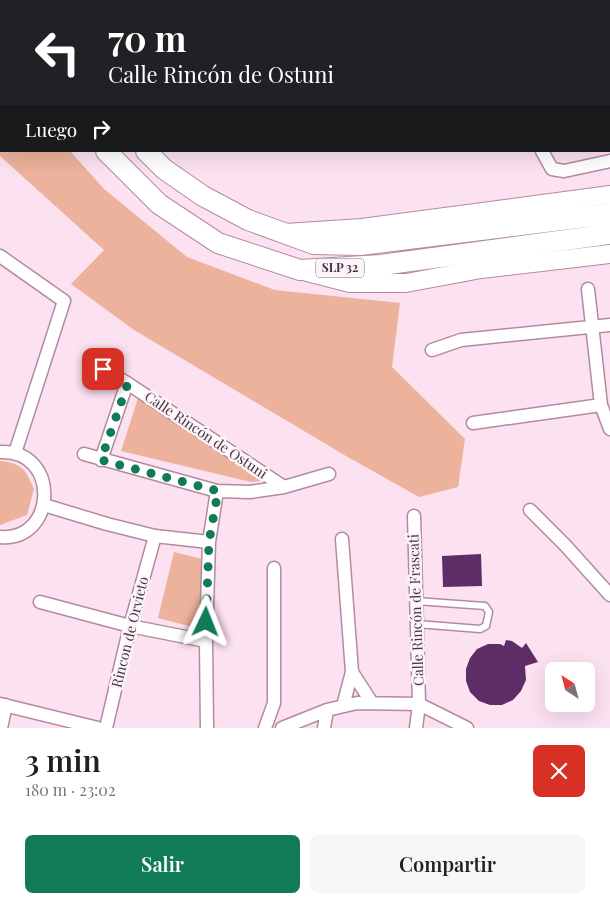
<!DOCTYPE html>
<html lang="es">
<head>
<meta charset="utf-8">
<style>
	:root { --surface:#fff; --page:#f6f6f6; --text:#202124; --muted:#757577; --accent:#107b56 }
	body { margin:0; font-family:"Playfair Display",serif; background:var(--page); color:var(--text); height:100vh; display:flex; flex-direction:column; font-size:19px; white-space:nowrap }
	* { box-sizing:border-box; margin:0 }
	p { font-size:16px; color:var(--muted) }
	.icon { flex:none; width:28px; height:28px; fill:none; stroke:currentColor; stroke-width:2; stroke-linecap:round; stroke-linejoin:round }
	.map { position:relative; height:728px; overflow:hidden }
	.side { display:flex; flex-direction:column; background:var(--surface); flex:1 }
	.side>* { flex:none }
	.hud { position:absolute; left:0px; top:0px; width:610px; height:152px; box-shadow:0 5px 20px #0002; background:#202124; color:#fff; overflow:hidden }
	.needle { width:32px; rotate:324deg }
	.buttons { position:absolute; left:545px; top:662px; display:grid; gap:10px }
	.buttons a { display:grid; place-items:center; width:50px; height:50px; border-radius:8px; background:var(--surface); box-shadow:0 5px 20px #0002; font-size:25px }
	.pin { position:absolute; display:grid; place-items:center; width:42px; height:42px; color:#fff; margin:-21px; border-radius:10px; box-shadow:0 2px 8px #0006 }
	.me { position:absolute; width:55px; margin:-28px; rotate:2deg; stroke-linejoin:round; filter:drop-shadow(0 0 4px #0008) }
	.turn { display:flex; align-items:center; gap:18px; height:105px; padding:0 25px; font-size:22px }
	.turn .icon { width:65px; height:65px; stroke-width:2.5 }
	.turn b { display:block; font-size:35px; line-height:42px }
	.then { display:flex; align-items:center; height:48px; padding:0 25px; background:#0003; gap:10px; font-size:19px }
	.round { display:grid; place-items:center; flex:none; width:52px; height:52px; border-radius:8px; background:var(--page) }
	.overview { display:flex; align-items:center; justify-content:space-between; height:85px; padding:0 25px }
	h1 { font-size:30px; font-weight:600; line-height:38px }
	.cta { display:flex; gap:10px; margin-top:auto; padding:10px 25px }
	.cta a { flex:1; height:58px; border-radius:8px; background:var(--accent); color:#fff; font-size:20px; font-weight:600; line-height:58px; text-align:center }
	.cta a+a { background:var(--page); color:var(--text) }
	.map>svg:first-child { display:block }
</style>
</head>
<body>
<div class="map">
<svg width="610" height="728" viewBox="0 0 610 728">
	<rect width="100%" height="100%" fill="#fce1f0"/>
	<path fill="#ecb29b" d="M0 73 1 151H70L104 189 187 257 275 290 400 303 392 367 465 439 458 487 419 497 346 456 134 330 71 284 104 250 0 156Z
		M138 398 261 481 251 482 121 451Z
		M0 461C22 463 26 470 34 489L27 515 0 525Z
		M174 552 206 560 204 630 158 618Z"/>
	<path fill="#5f2d66" d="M481 554 482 586 443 587 442 556Z
		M506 640 512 641 522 648 526 643 538 662 525 666 526 680 521 691 513 700 502 705H490L479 701 470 692 466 681V669L470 658 477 649 488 644H500L504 646Z"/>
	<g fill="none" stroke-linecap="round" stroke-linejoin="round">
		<g stroke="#b38aa2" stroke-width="9">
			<path id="lane" d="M424 0 425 1
				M416 601 485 606 489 612 486 626 480 629 417 624"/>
		</g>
		<g stroke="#b38aa2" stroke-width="15">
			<path id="street" d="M461 0 462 1
				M493 0 494 1
				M609 50H610
				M542 151 552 169 564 171 610 161
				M0 256 64 301 15 453
				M588 289 601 405 610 429
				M432 350 461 340 610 325
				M103 369 127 383 284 487
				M473 423 601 405
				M0 452C61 449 57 542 0 537
				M84 454 217 491 250 492 284 487 329 474
				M101 460 127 383
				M44 505 107 524 155 536 209 542
				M530 510 565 545 610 595
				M414 516 419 704 416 728
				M342 539 352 672 343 706
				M40 602 130 626 206 641
				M352 672 372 703
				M0 704 98 728
				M1 728 6 705
				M106 728 130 626 155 536
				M207 728 206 641 209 542 217 491
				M265 728 274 703V568
				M282 728 327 710 357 703 419 704 467 728
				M324 728 327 710"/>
		</g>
		<g stroke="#b38aa2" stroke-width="20">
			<path id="secondary" d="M285 233 362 228 610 195
				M307 272 350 283H406L481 269 610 254"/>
		</g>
		<g stroke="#b38aa2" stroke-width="22">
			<path id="primary" d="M0 6 1 7
				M0 47 1 48
				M106 151 159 204 218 243 300 270 381 265 610 234
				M146 151 164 169 203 196 248 220 314 244 360 245 610 214"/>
		</g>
		<use href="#lane" stroke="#fff" stroke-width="6"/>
		<use href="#street" stroke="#fff" stroke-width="12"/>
		<use href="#secondary" stroke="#fff" stroke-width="18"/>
		<use href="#primary" stroke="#fff" stroke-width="20"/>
	</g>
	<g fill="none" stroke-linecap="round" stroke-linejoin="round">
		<path stroke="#107b56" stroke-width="9" stroke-dasharray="0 16.2" d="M103 369 128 383 101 460 218 491 209 542 206 622"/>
	</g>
	<g text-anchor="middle" stroke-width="5" stroke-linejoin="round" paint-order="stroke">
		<rect fill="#fdf4f9" stroke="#7c6e76" stroke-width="1" x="316" y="258.5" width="48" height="19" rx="4"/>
		<g font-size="12" font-weight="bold" fill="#45343e">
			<text x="340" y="272">SLP 32</text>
		</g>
		<g font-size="14" fill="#45343e" stroke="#fdf4f9">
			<text transform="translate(206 435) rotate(34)" y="5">Calle Rincón de Ostuni</text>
			<text transform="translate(416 610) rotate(-92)" y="5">Calle Rincón de Frascati</text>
			<text transform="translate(130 632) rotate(-76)" y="5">Rincon de Orvieto</text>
		</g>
	</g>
</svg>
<div class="buttons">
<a><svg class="needle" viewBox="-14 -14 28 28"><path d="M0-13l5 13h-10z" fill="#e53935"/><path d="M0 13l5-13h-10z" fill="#757577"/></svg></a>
</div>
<div class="pin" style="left:103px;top:369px;background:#d93025"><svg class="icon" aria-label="arrive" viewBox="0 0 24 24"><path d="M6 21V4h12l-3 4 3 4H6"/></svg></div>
<svg class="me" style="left:206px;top:622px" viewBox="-20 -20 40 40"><path d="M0-17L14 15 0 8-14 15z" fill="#107b56" stroke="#fff" stroke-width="4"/></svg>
<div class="hud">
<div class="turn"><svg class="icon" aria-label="left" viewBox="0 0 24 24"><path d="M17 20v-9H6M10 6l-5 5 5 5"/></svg><div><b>70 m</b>Calle Rincón de Ostuni</div></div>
<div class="then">Luego<svg class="icon" aria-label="right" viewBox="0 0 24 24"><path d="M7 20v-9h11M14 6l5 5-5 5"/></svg></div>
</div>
</div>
<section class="side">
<div class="overview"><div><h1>3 min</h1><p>180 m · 23:02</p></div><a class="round" style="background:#d93025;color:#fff"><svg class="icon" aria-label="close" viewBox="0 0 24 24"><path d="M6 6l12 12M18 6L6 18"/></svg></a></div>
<div class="cta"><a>Salir</a><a>Compartir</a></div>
</section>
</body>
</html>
